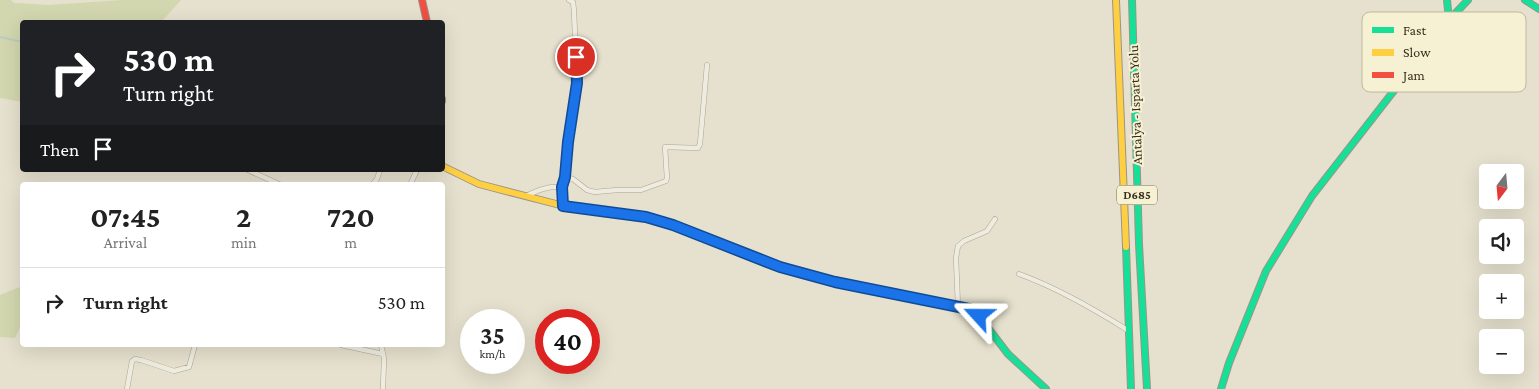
<!DOCTYPE html>
<html lang="en">
<head>
<meta charset="utf-8">
<style>
	:root { --surface:#fff; --page:#f2f2f2; --text:#222; --muted:#767676; --line:#e0e0e0 }
	body { margin:0; font-family:"Crimson Pro",serif; background:var(--page); color:var(--text); height:100vh; display:flex; flex-direction:column; font-size:19px; white-space:nowrap }
	* { box-sizing:border-box; margin:0 }
	p { font-size:16px; color:var(--muted) }
	.icon { flex:none; width:28px; height:28px; fill:none; stroke:currentColor; stroke-width:2; stroke-linecap:round; stroke-linejoin:round }
	.map { position:relative; flex:1; overflow:hidden }
	.drawer { position:absolute; left:20px; top:182px; width:425px; height:165px; display:flex; flex-direction:column; background:var(--surface); border-radius:5px; box-shadow:0 5px 20px #0002 }
	.drawer>* { flex:none }
	.hud { position:absolute; left:20px; top:20px; width:425px; height:152px; border-radius:5px; box-shadow:0 5px 20px #0002; background:#202124; color:#fff; overflow:hidden }
	.needle { width:32px; rotate:196deg }
	.controls { position:absolute; left:1479px; top:164px; display:grid; gap:10px }
	.controls a { display:grid; place-items:center; width:45px; height:45px; border-radius:5px; background:var(--surface); box-shadow:0 5px 20px #0002; font-size:25px }
	.speed { position:absolute; left:460px; top:309px; display:flex; gap:10px; font-size:25px; font-weight:700; text-align:center }
	.speed>* { display:grid; place-content:center; width:65px; height:65px; border-radius:50%; background:var(--surface); box-shadow:0 5px 20px #0002; line-height:1 }
	.speed small { font-size:12px; font-weight:400 }
	.speed .limit { border:8px solid #d22; background:#fff; color:#111 }
	.pin { position:absolute; display:grid; place-items:center; width:42px; height:42px; color:#fff; margin:-21px; border:2px solid #fff; border-radius:50%; box-shadow:0 1px 5px #0007 }
	.me { position:absolute; width:55px; margin:-28px; rotate:294deg; stroke-linejoin:round; filter:drop-shadow(0 0 4px #0008) }
	.turn { display:flex; align-items:center; gap:18px; height:105px; padding:0 20px; font-size:22px }
	.turn .icon { width:65px; height:65px; stroke-width:2.5 }
	.turn b { display:block; font-size:35px; line-height:42px }
	.then { display:flex; align-items:center; height:48px; padding:0 20px; background:#0003; gap:10px; font-size:19px }
	.eta { display:flex; justify-content:space-evenly; align-items:center; height:85px; text-align:center }
	.eta b { font-size:30px; font-weight:700; line-height:35px }
	ul { padding:0; list-style:none }
	li { display:flex; align-items:center; gap:15px; height:70px; padding:0 20px; border-top:1px solid var(--line) }
	li div { flex:1 }
	li b { display:block; font-size:19px }
	li em { font-style:normal }
	.map>svg:first-child { display:block }
</style>
</head>
<body>
<div class="map">
<svg width="1539" height="389" viewBox="0 0 1539 389">
	<rect width="100%" height="100%" fill="#e6e1ce"/>
	<path fill="#d2d7af" d="M0 0H11L14 3 49 5 122 0H181L161 22H22V102L0 98Z
		M20 287 22 290V308L20 310C26 319 19 329 15 338L0 337V295Z"/>
	<g fill="none" stroke-linecap="round" stroke-linejoin="round">
		<path stroke="#b8ccc2" stroke-width="2" d="M0 37 22 42"/>
		<g stroke="#aba596" stroke-width="5.5">
			<path id="street" d="M248 170 281 185
				M565 177 573 179 587 190 595 192 617 190H641L666 181 667 178 665 147 698 148 700 144 707 65
				M372 185 377 179 380 170
				M410 185 417 170
				M526 196C538 190 548 186 562 187
				M563 206 562 187 565 177 568 142 572 127V112L577 83 574 11 573 2 569 0
				M1019 274C1058 288 1094 309 1129 331
				M958 306 956 258 958 246 964 241 987 231 995 219
				M341 345 383 354
				M381 345 384 358 383 389
				M127 389 132 361 135 359 141 360 174 371 189 367 195 345"/>
		</g>
		<g stroke="#9b9586" stroke-width="8">
			<path id="fast" d="M1132 0 1139 244 1147 389
				M1447 0 1449 20
				M1525 0 1539 9
				M1126 247 1131 389
				M982 320 1008 354 1046 389
				M1221 389 1229 363 1266 271 1312 196 1449 20 1468 0"/>
		</g>
		<g stroke="#9b9586" stroke-width="8">
			<path id="slow" d="M1116 0 1126 247
				M442 99V101
				M442 166 479 184 560 205 617 213
				M780 267 835 282 969 309 982 320"/>
		</g>
		<g stroke="#9b9586" stroke-width="8">
			<path id="jam" d="M422 0 427 22
				M617 213 646 217 673 225 780 267"/>
		</g>
		<use href="#street" stroke="#eeebdf" stroke-width="4.5"/>
		<use href="#fast" stroke="#16e098" stroke-width="6"/>
		<use href="#slow" stroke="#ffcf43" stroke-width="6"/>
		<use href="#jam" stroke="#f24e42" stroke-width="6"/>
	</g>
	<g fill="none" stroke-linecap="round" stroke-linejoin="round">
		<g stroke="#114b97" stroke-width="12">
			<path id="route" d="M576 57 577 83 568 142 565 177 562 187 563 206 646 217 673 225 780 267 835 282 969 309 979 316"/>
		</g>
		<use href="#route" stroke="#1a73e8" stroke-width="9"/>
	</g>
	<g text-anchor="middle" stroke-width="4" stroke-linejoin="round" paint-order="stroke">
		<rect fill="#f7f1d3" stroke="#736954" stroke-width="1" x="1117" y="185.5" width="40" height="19" rx="4"/>
		<g font-size="12" font-weight="bold" fill="#3a2f1e">
			<text x="1137" y="199">D685</text>
		</g>
		<g font-size="14" fill="#3a2f1e" stroke="#f7f1d3">
			<text transform="translate(1135 105) rotate(-92)" y="5">Antalya - Isparta Yolu</text>
		</g>
	</g>
	<rect x="1362" y="12" width="164" height="80" rx="8" fill="#f7f1d3" stroke="#beb79d" stroke-width="1"/>
	<rect x="1372" y="27" width="22" height="6" fill="#16e098"/>
	<rect x="1372" y="49" width="22" height="7" fill="#ffcf43"/>
	<rect x="1372" y="72" width="22" height="6" fill="#f24e42"/>
	<g font-size="14" fill="#3a2f1e">
		<text x="1403" y="35">Fast</text>
		<text x="1403" y="57">Slow</text>
		<text x="1403" y="80">Jam</text>
	</g>
</svg>
<div class="controls">
<a><svg class="needle" viewBox="-14 -14 28 28"><path d="M0-13l5 13h-10z" fill="#e53935"/><path d="M0 13l5-13h-10z" fill="#767676"/></svg></a>
<a><svg class="icon" aria-label="sound" viewBox="0 0 24 24"><path d="M4 9h4l5-4v14l-5-4H4zM17 9q2 3 0 6"/></svg></a>
<a>+</a>
<a>−</a>
</div>
<div class="speed"><div>35<small>km/h</small></div><div class="limit">40</div></div>
<div class="pin" style="left:576px;top:57px;background:#d93025"><svg class="icon" aria-label="arrive" viewBox="0 0 24 24"><path d="M6 21V4h12l-3 4 3 4H6"/></svg></div>
<svg class="me" style="left:979px;top:316px" viewBox="-20 -20 40 40"><path d="M0-17L14 15 0 8-14 15z" fill="#1a73e8" stroke="#fff" stroke-width="4"/></svg>
<div class="hud">
<div class="turn"><svg class="icon" aria-label="right" viewBox="0 0 24 24"><path d="M7 20v-9h11M14 6l5 5-5 5"/></svg><div><b>530 m</b>Turn right</div></div>
<div class="then">Then<svg class="icon" aria-label="arrive" viewBox="0 0 24 24"><path d="M6 21V4h12l-3 4 3 4H6"/></svg></div>
</div>
<section class="drawer">
<div class="eta">
<div><b>07:45</b><p>Arrival</p></div>
<div><b>2</b><p>min</p></div>
<div><b>720</b><p>m</p></div>
</div>
<ul>
<li><svg class="icon" aria-label="right" viewBox="0 0 24 24"><path d="M7 20v-9h11M14 6l5 5-5 5"/></svg><div><b>Turn right</b></div><em>530 m</em></li>
</ul>
</section>
</div>
</body>
</html>
